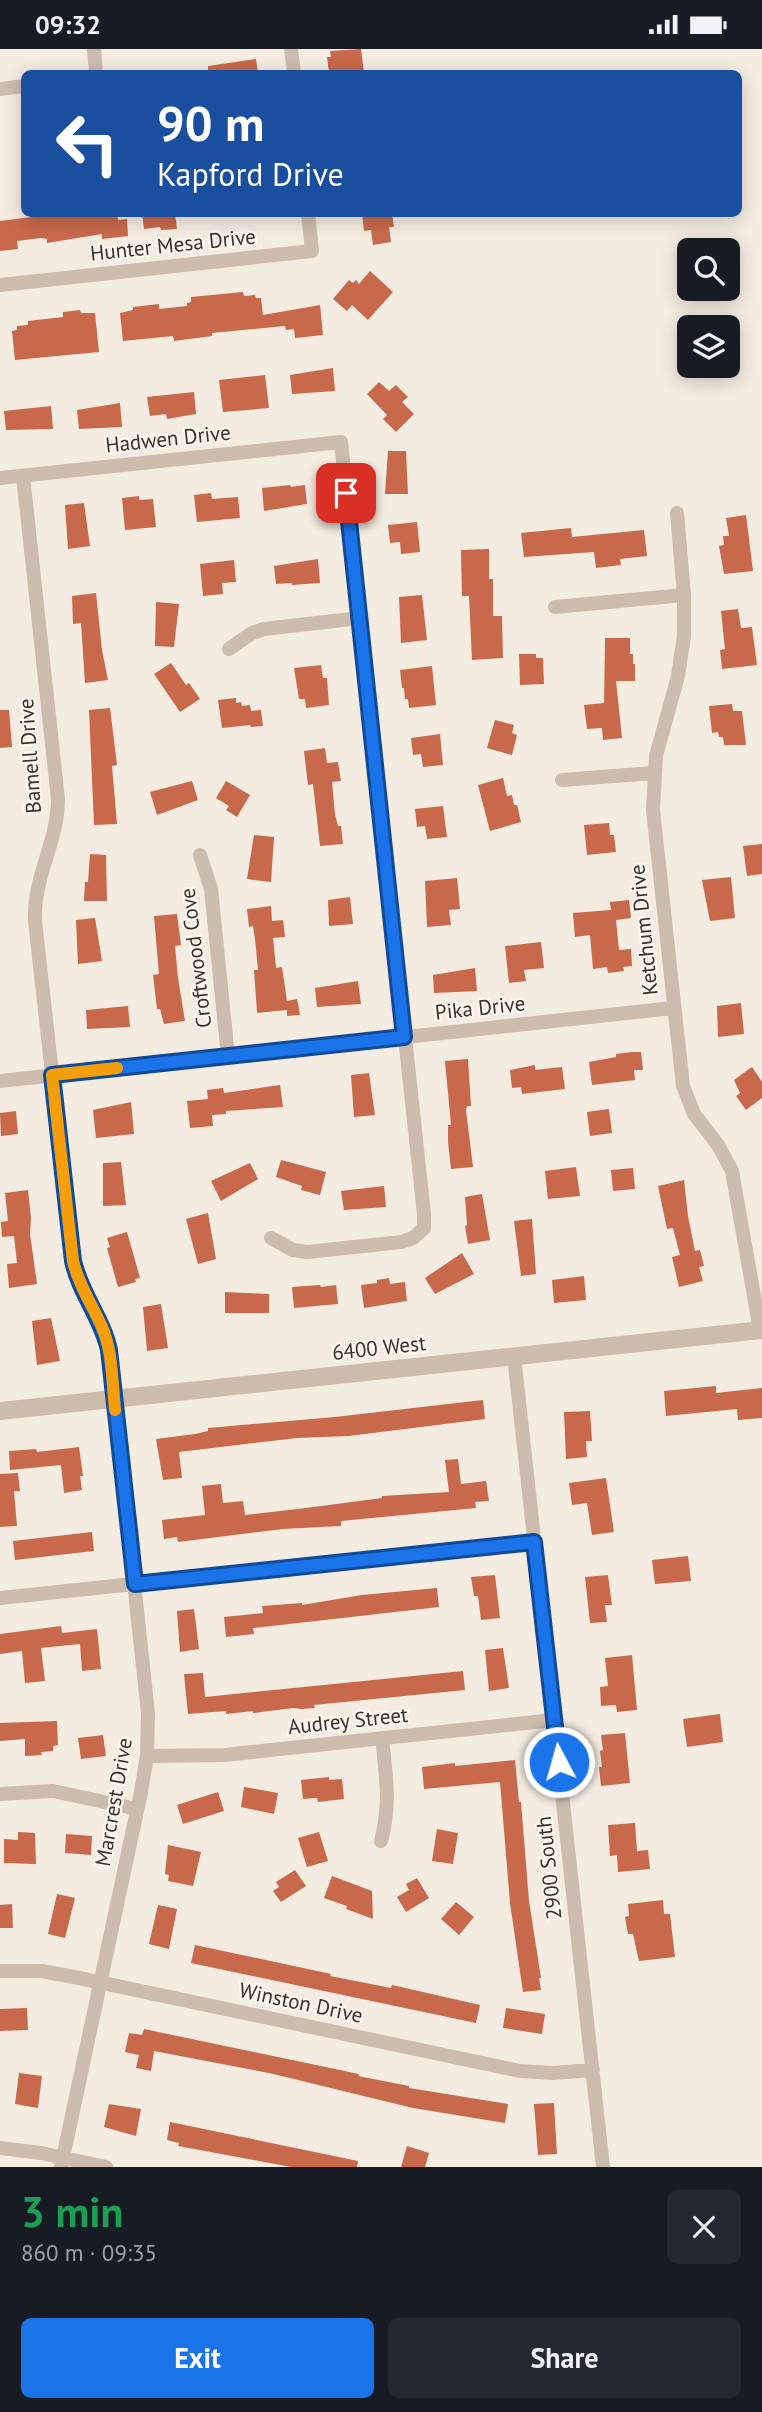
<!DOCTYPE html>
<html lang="en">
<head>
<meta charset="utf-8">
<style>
	:root { --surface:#171b24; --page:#242831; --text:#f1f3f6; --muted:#9ea1a6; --accent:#1a73e8 }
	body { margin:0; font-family:"PT Sans",sans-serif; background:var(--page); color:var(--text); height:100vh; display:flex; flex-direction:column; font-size:26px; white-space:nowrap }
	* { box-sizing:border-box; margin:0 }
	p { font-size:23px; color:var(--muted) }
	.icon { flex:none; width:38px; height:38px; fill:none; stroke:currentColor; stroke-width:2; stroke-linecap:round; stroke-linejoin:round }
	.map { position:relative; height:2118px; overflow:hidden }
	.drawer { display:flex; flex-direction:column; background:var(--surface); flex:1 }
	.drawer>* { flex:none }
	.top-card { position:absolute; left:21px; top:21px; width:721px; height:147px; border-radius:10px; box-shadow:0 4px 18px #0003; background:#1a4fa0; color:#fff; overflow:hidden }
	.controls { position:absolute; left:677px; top:189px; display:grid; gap:14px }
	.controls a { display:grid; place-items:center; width:63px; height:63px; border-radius:10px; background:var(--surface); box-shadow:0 4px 18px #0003; font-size:35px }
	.pin { position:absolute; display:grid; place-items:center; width:60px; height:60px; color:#fff; margin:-30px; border-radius:14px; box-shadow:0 4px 10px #0006 }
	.me { position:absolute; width:77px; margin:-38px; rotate:354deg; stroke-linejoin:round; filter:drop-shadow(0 0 5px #0008) }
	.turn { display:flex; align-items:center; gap:24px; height:147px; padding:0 21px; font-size:32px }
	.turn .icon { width:91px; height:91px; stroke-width:2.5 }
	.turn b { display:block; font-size:49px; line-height:60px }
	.round { display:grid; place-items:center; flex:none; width:74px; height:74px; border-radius:10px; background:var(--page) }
	.overview { display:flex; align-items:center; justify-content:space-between; height:119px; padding:0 21px }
	h1 { font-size:42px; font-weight:800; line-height:52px; color:#1e9e55 }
	.primary-button { display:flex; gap:14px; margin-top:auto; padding:14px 21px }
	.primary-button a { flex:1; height:80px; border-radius:10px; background:var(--accent); color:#fff; font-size:28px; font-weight:800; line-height:80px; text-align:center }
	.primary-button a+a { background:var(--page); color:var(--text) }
	.status { display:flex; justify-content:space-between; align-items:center; height:49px; padding:0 35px; background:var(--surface); direction:ltr }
	.status svg { height:19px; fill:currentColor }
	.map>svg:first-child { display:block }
</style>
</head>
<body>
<div class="status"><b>09:32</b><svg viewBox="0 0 49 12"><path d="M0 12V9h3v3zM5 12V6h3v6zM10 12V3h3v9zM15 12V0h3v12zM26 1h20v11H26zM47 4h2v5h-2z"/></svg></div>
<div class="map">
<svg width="762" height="2118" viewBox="0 0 762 2118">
	<rect width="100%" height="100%" fill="#f4ebe1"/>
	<path fill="#c8694b" d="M361 0 364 24H329L327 8H331L330 2Z
		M256 10 258 24H208V17Z
		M31 164H117L118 171 127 170 128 187 102 190V185L47 194V190L41 189 17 192 18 200 0 202V172L31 168Z
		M142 164H175L177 180 161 181 160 178 144 180Z
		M362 164H392L394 178H389L391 193 373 196 371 181 364 182Z
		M370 222 393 243 368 271 352 256 347 262 333 250 349 231 353 234 356 231 359 235Z
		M243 243 244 247 255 246 256 249H261L263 266 320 256 323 286 295 289 294 280 286 281 285 277 212 284V287L174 292 173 287 123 292 120 264 133 261V258L159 255V260L187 257V254L191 253V248Z
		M80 261 81 264H95L99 303 15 311 12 282 17 281V277L28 276V272L63 268V263Z
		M333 319 335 342 292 345 290 326Z
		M265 326 269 359 223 363 219 331Z
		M379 333 389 342 396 336 408 348 402 353 414 365 396 383 383 370 387 366 367 345Z
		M194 343 196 365 167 370 166 365 150 367 147 348Z
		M120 354 122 378 79 380 77 361Z
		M51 357 53 380 6 381 4 362Z
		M388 402H406L408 445H385Z
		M290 436 291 438 305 436 307 455 264 462 262 439Z
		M211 444 212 450 238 448 240 469 197 473 194 446Z
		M139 447V451L153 450 156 478 125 481 122 449Z
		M84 454 90 497 68 500 65 456Z
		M746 466 753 522 724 525 719 497 724 496 723 487H729L726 469Z
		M417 473 420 503 401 505 400 493 390 494 388 476Z
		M571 479 572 488 644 481 647 507 620 510 621 516 596 519 594 503 524 508 521 484Z
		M489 500V530H493V567H502L503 609 472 611 469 547H462L461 501Z
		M318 510 320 534 292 536V534L276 535 274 517Z
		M234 511 236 533 222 534 223 545 203 547 200 515Z
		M96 544 102 601 108 631 85 634 81 574 73 575 72 547Z
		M422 546 427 591 401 594 399 548Z
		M156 553 179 555 174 598 155 597Z
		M738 560 741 579 752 578 757 616 722 620 720 601 725 600 721 562Z
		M605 589H630V605H633V615H635V632H616L622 689 603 691 602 679 587 680 584 656 604 654Z
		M519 605H536V609H543L544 635 520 636Z
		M171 614 186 636 189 634 200 650 180 663 154 625Z
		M321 616 323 629H327L329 656 306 659 305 650H299L294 619Z
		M432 617 436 656 409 659 408 650H405L404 639H402L400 621Z
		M236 649V654L241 653 242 657 250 656 251 662 261 661 263 677 251 678 250 676 222 679 218 651Z
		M732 655 733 662H742L746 696H724L723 688H719L718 683 712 684 709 657Z
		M110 659 117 716 112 717 117 775 94 776 89 661Z
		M0 661H9L12 698 0 699Z
		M495 671 514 676 512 684 517 686 512 706 487 699Z
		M440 685 443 716 423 718 421 705 413 706 411 689Z
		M325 699 327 714 338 713 341 732 332 733 335 765 338 777H341L343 795 320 797 313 735 308 736 304 702Z
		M503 729 507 747 512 746 514 756H517L521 773 490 782 478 736Z
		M192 732 198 751 157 766 150 743Z
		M226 732 250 746 237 768 226 761 229 757 216 749Z
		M443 757 447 788 427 790 425 777 417 778 415 760Z
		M609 774 610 786H614L616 803 587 806 584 776Z
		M254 786 274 788 271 833 247 830Z
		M762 795V825L747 827 743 797Z
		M90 805 106 806 107 852H84L85 833H88Z
		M731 828 735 869 710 872 702 831Z
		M457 829 460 860 449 861 451 876 427 878 425 832Z
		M350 848 353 875 329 877 328 851Z
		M629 851 631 869 616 871 619 901 631 900 632 917 623 918 624 922 608 924 607 918 593 920 590 886 575 888 573 864 611 861 610 853Z
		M271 857 272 872 283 871 285 888 273 889 276 919 282 918 287 952 297 950 300 966 287 967V961L257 964 254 921H258L255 890 253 877 249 878 247 860Z
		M177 865 181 896 175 897 178 929 185 972 164 975 160 960H157L153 926 159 925 154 867Z
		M95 869 102 912 78 915 76 871Z
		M541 893 544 919 524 921 526 932 509 934 505 897Z
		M475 919 477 942 434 944 433 926Z
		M358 932 361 955 317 958 315 939Z
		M741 954 744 985 718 988 717 957Z
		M128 957 130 978 87 980 86 961Z
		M632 1003H641L643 1021H634L635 1031 592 1036 589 1013 616 1008V1005Z
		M468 1010 471 1057H467L466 1061 473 1118 451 1120 448 1093V1076H451L445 1012Z
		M535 1016V1021L562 1018 565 1040 522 1045 521 1038 512 1039 510 1021Z
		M752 1018 762 1033V1049L746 1061 736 1047 740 1044 734 1031Z
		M369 1024 375 1066 354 1068 351 1026Z
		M280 1036 283 1058 226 1062V1065L212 1066 213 1077 190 1079 187 1052 208 1050 207 1041 223 1039 224 1044Z
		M131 1053 134 1085 96 1089 93 1061Z
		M609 1060 612 1084 590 1087 587 1063Z
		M16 1062 18 1085 1 1087 0 1064Z
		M281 1111 326 1123 320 1146 301 1141 302 1137 276 1128Z
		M121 1113 126 1156 103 1157V1114Z
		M250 1114 258 1130 221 1152 211 1132Z
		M576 1118 580 1147 548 1150 545 1122Z
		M633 1119 635 1140 613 1142 611 1121Z
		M684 1131 688 1167 695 1202 700 1201 704 1217 699 1218 703 1232 679 1238 672 1208 680 1206 673 1179 667 1180 658 1137Z
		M384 1137 386 1158 344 1161 341 1142Z
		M28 1141 31 1169 30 1185 37 1235 9 1239 7 1215 17 1214 14 1187 2 1188 1 1173 8 1172 5 1144Z
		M482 1145 490 1191 468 1195 465 1177 467 1176 465 1148Z
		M208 1164 216 1210 198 1215 186 1170Z
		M532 1170 536 1225 521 1227 514 1172Z
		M127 1183 140 1229 135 1230 136 1233 118 1238 107 1199 110 1198 107 1189Z
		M462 1204 474 1225 435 1245 425 1229Z
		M584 1227 586 1251 554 1254 552 1231Z
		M389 1229 390 1235 405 1233 407 1252 364 1259 361 1236 377 1234V1231Z
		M320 1236 321 1238 336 1236 338 1255 294 1259 292 1238Z
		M225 1243 269 1245V1264H225Z
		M161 1255 168 1299 147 1302 143 1258Z
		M51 1269 60 1312 37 1316 32 1272Z
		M716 1337V1344L762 1339V1369L738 1371 737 1360 666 1367 664 1342Z
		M483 1351 485 1370 349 1387 297 1389 179 1403 182 1429 163 1431 156 1390 195 1385 208 1382V1379L335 1368Z
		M590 1362 592 1392H586L587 1408 566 1410 564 1363Z
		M79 1398 83 1427H80L82 1441 64 1444 61 1416 10 1421 9 1402 36 1400 37 1403Z
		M458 1410 461 1435 486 1432 489 1452 475 1453 476 1459 341 1472V1477L283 1480 178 1493 177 1488 164 1490 162 1471 205 1466 202 1437 221 1435 223 1454 243 1452 245 1466 306 1459 382 1449V1447L449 1443 445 1411Z
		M18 1424 20 1442H14L17 1477 0 1478V1425Z
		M606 1429 614 1483 592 1486 587 1454 572 1456 569 1434Z
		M92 1483 94 1502 15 1511 13 1492Z
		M688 1507 691 1532 655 1535 652 1511Z
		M495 1526 500 1569 481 1571 478 1547H474L471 1528Z
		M608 1526 612 1556H605L607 1573 590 1574 585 1528Z
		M437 1539 439 1558 253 1579 254 1585 226 1588 224 1568 263 1564 262 1557 302 1554V1556L362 1546Z
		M194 1560 199 1600 180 1603 177 1562Z
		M61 1577 62 1584 97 1580 101 1620 82 1622 80 1595 41 1599 45 1632 25 1634 22 1602 0 1605V1585Z
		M503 1599 509 1639 489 1642 485 1601Z
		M632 1606 637 1661 617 1663 616 1656 601 1657 600 1638 608 1637 605 1609Z
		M463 1622 465 1641 314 1656 315 1659 302 1660 293 1659 253 1664V1662L226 1665V1662L188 1665 184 1625 203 1624 205 1648Z
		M720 1665 723 1693 687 1698 683 1670Z
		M57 1672 58 1696 53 1697V1702L41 1703 42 1706 25 1707V1690L0 1692V1674Z
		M625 1684 630 1734 601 1737 599 1718H602L600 1702 603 1701 601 1686Z
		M103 1686 106 1707 81 1710 78 1689Z
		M515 1711 519 1753H521L529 1852 541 1929H539L541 1941 523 1943 510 1854 500 1733 424 1740 422 1718 455 1714V1717Z
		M329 1728V1731L342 1730 344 1750 318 1753 317 1749 303 1750 301 1731Z
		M244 1738 278 1744 274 1765 241 1758Z
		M218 1743 224 1762 183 1775 177 1756Z
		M635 1774 637 1802 648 1801 650 1820 618 1823 617 1806 610 1807 608 1776Z
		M437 1780 458 1784 453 1815 432 1812Z
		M18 1783 35 1784 36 1815 4 1814V1790L18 1791Z
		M319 1783 328 1812 307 1818 298 1789Z
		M66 1785 92 1787 91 1806 65 1804Z
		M168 1796 201 1803 193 1837 168 1832 169 1826 165 1825Z
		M295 1821 306 1837 281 1853 273 1842 279 1838 276 1833Z
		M332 1827 372 1842 373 1870 346 1860 347 1857 324 1849Z
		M417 1829 429 1849 406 1863 397 1848 409 1841 406 1835Z
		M57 1845 75 1849 65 1889 48 1885Z
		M663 1851 664 1865H670L675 1908 639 1912 633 1885H628L625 1868 629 1867 628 1855Z
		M456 1853 474 1868 459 1886 441 1870Z
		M12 1855 13 1879H0V1856Z
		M158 1856 177 1860 169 1900 149 1895Z
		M195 1896 331 1925 330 1927 391 1939 392 1936 480 1956 476 1974 191 1914Z
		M27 1959 28 1981 0 1982V1960Z
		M506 1959 545 1965 542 1985 503 1979Z
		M144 1980 359 2025 358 2027 409 2037V2039L508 2055 505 2074 413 2059 269 2024 154 2002 151 2022 136 2019 139 2006 125 2003 129 1984 142 1986Z
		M19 2024 42 2027 38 2059 15 2055Z
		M554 2054 557 2105 538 2106 534 2055Z
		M109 2055 141 2060 136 2087 104 2078Z
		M170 2073 358 2112 357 2118H291L178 2097 179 2094 167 2091Z
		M407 2097 429 2104 425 2118H401Z"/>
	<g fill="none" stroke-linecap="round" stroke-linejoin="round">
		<path stroke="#cdbbac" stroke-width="14" d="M94 0 96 24
			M291 0 294 24
			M0 40 24 37
			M0 236 312 202 308 164
			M23 427 58 750C58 793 33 828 35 872L73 1212C80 1244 103 1269 109 1301L148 1664 147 1707 141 1743 61 2118
			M0 429 341 393 424 1165V1179L413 1189 401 1193 307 1203 293 1201 271 1189
			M677 464 684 546V587L678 627 656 707 653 761 683 1037 694 1065 718 1096 732 1122 760 1281
			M555 558 684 546
			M229 600 252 584 264 580 360 569
			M562 731 654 724
			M200 806 211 840 228 1007
			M0 1032 673 959
			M514 1307 603 2118
			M0 1549 534 1493
			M147 1707 224 1706 554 1671
			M0 1745 53 1742 137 1760
			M381 1792C391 1756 386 1726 382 1689
			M0 1922H42L79 1929 520 2022 553 2024 593 2021
			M0 2099 41 2104 106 2118"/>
		<path stroke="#cdbbac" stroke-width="18" d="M0 1362 762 1281"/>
	</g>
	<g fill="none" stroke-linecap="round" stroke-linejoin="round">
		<g stroke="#114b97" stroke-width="18">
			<path id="route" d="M346 444 404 988 52 1026 73 1212C80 1244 102 1269 109 1301L135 1535 534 1493 559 1713"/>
		</g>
		<use href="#route" stroke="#1a73e8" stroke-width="12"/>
		<path stroke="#f59e0b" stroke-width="12" d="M115 1361C112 1334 113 1303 102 1278 92 1255 79 1237 73 1212L52 1026 117 1019"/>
	</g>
	<g text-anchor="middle" stroke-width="5" stroke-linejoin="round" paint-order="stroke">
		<g font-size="21" fill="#3b302b" stroke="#fbf5ee">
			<text transform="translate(173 196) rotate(-6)" y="7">Hunter Mesa Drive</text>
			<text transform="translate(168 390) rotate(-6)" y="7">Hadwen Drive</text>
			<text transform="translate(30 707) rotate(-94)" y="7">Bamell Drive</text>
			<text transform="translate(644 881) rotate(-96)" y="7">Ketchum Drive</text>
			<text transform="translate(196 909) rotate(-97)" y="7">Croftwood Cove</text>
			<text transform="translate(480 959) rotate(-6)" y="7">Pika Drive</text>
			<text transform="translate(379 1299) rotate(-6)" y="7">6400 West</text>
			<text transform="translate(348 1672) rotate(-6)" y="7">Audrey Street</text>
			<text transform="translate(114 1753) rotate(-80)" y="7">Marcrest Drive</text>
			<text transform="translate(549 1819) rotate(-96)" y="7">2900 South</text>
			<text transform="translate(301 1954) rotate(12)" y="7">Winston Drive</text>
		</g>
	</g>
</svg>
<div class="controls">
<a><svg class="icon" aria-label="search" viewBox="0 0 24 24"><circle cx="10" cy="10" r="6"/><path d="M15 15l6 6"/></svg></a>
<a><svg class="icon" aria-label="layers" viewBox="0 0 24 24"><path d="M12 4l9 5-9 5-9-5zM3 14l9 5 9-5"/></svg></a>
</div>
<div class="pin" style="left:346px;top:444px;background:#d93025"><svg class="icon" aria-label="arrive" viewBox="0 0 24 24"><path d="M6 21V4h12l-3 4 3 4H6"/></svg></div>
<svg class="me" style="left:559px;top:1713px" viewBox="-20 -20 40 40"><circle r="17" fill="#1a73e8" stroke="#fff" stroke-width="3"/><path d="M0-11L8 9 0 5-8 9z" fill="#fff"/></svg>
<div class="top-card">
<div class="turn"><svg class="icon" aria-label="left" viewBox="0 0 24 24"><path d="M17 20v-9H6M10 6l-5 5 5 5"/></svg><div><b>90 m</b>Kapford Drive</div></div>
</div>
</div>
<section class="drawer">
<div class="overview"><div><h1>3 min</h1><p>860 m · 09:35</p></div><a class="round"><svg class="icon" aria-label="close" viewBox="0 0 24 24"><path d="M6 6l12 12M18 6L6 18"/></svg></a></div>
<div class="primary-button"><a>Exit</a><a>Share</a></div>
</section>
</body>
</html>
